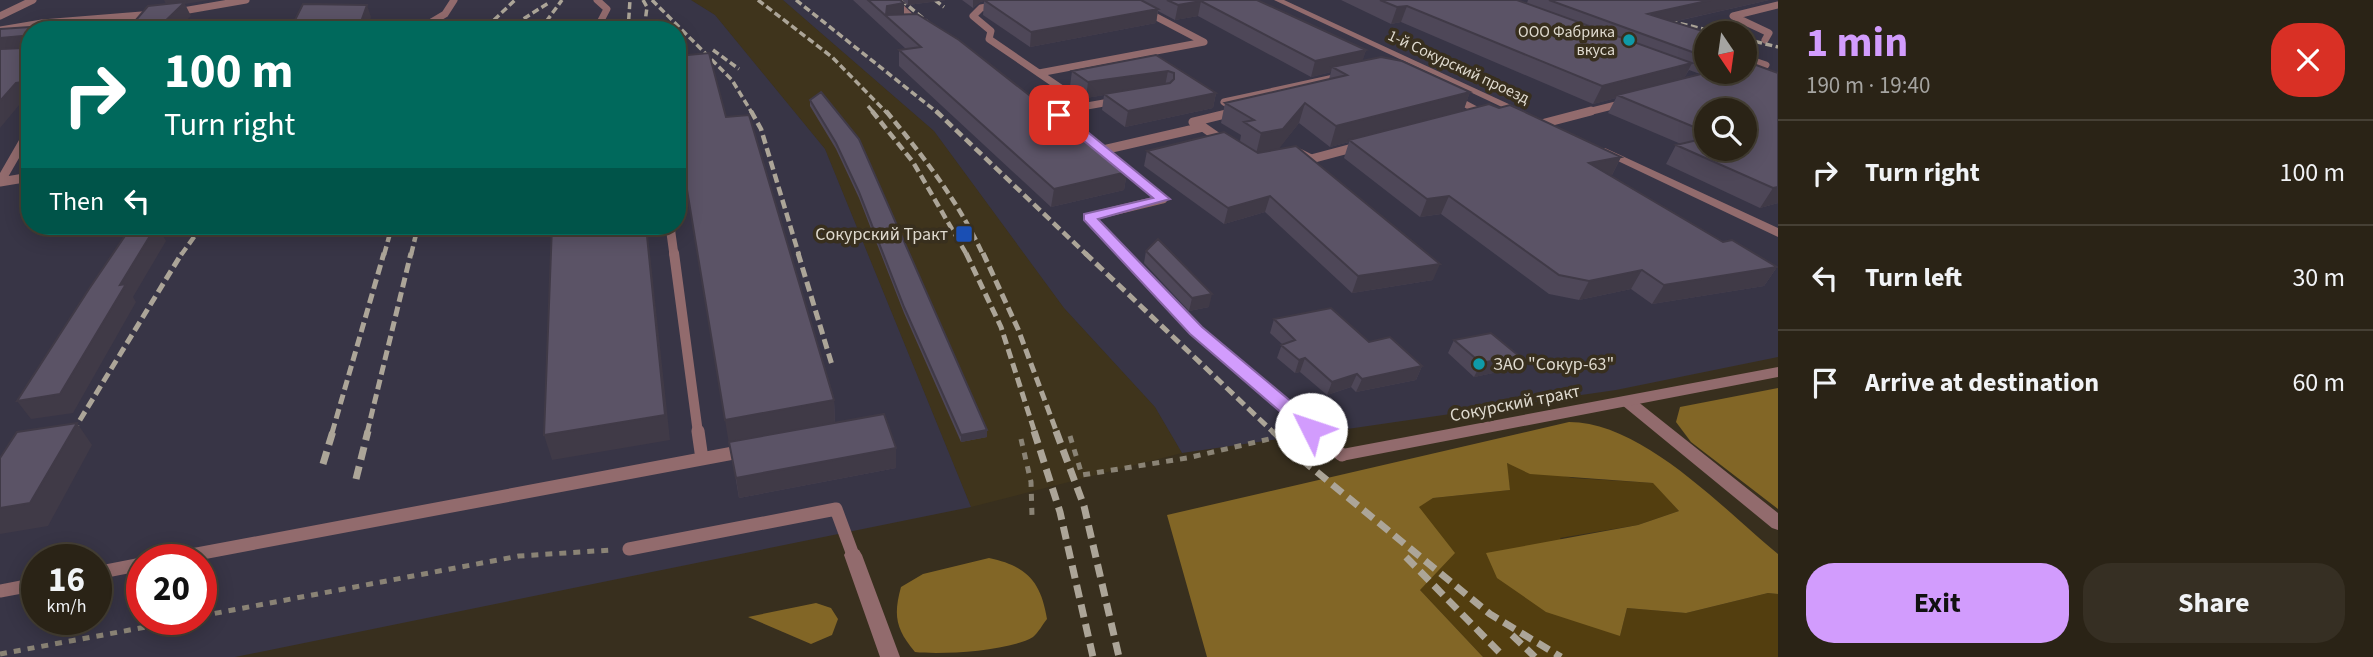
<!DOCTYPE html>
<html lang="en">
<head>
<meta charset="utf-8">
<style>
	:root { --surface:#2a2316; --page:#362f23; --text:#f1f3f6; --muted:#a5a4a1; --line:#464035; --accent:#d29cfd }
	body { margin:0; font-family:"Source Sans 3",sans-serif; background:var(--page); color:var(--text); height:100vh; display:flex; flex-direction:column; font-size:26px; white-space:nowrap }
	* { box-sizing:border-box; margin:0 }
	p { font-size:23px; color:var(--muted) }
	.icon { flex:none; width:38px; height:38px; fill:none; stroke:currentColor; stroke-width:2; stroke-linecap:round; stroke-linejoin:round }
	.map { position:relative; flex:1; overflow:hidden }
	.side { display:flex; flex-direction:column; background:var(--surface); width:595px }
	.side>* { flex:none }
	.top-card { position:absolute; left:21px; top:21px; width:665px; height:214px; border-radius:28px; box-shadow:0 4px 18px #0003,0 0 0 2px var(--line); background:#00695c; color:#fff; overflow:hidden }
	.needle { width:46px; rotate:167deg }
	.fabs { position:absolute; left:1694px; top:21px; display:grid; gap:14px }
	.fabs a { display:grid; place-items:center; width:63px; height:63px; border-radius:50%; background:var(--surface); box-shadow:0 4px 18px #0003,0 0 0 2px var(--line); font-size:35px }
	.speed { position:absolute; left:21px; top:544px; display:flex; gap:14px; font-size:35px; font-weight:700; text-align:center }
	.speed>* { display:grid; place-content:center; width:91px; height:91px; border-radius:50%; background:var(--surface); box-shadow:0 4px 18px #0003,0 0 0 2px var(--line); line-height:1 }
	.speed small { font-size:18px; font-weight:400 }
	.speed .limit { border:10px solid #d22; background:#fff; color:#111 }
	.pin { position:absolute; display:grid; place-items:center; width:60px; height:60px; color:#fff; margin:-30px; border-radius:14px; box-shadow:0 4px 10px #0006 }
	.me { position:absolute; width:77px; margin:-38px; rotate:311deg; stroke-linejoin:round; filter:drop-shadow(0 0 5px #0008) }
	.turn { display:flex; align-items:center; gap:24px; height:147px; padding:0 28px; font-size:32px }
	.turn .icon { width:91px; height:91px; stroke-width:2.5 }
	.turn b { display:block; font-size:49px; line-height:60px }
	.then { display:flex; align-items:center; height:66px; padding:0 28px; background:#0003; gap:14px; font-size:26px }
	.round { display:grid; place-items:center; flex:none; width:74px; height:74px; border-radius:28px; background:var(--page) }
	.overview { display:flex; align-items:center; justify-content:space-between; height:119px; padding:0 28px }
	h1 { font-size:42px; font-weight:700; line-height:52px; color:var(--accent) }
	.cta { display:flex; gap:14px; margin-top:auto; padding:14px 28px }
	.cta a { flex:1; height:80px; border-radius:28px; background:var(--accent); color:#111; font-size:28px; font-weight:700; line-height:80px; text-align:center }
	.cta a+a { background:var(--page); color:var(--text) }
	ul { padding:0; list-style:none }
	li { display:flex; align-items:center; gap:21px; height:105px; padding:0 28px; border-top:2px solid var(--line) }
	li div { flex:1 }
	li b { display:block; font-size:26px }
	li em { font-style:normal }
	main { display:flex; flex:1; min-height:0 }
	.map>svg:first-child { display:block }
</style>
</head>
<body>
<main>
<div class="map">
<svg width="1778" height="657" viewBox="0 0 1778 657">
	<rect width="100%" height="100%" fill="#382f1e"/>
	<path fill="#3f341c" d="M691 0H783L934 131 1064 308 1155 407 1182 453 971 507 825 149 715 15Z"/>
	<path fill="#383546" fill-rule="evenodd" d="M0 0H691L715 15 825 149 971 507 235 657H0ZM30 30H677V226H30ZM37 560H96V620H37ZM142 560H201V620H142Z
		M783 0H1778V357L1616 390 1182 453 1155 407 1064 308 934 131ZM1706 33H1745V72H1706ZM1706 110H1745V149H1706Z"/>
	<path fill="#533e0f" d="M1506 463 1573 478 1654 483 1679 511 1638 525 1560 538 1620 636 1627 608 1686 613 1768 593 1778 594V657H1483L1420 590 1418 507 1433 498 1510 490Z"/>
	<path fill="#826626" d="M1778 388V509L1691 442 1676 422 1680 407Z
		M1569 422C1643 422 1723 509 1778 554V594L1768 593 1686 613 1627 608 1620 636 1546 612 1497 578 1486 553 1638 525 1679 511 1653 483 1530 474 1507 463 1510 490 1433 498 1419 507 1455 553 1420 590 1483 657H1207L1167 515Z
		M989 558C1027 566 1041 582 1047 619 1043 624 1038 633 1033 637 1010 651 942 655 915 652 896 629 893 616 901 587L923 574Z
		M816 603 831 608 838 619 832 635 811 644 748 617Z"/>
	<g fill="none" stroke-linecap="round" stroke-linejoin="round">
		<path stroke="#8a8375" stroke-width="5" stroke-dasharray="7 7" stroke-linecap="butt" d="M1070 436 1082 475 1187 458 1291 434
			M1021 439 1031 482 1032 516
			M201 616 519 556 611 550
			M0 654 184 620"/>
		<path stroke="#926b6d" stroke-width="7" d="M893 0 916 22
			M1022 0 981 8 973 16 991 31 989 39 1087 106 1115 101
			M177 12 246 0
			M0 16 33 0
			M0 30 42 23 154 14
			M418 30 445 14 454 0
			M596 30 607 9 597 0
			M1765 40 1769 33 1733 16 1778 5
			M1745 58 1766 65
			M1039 73 1204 42 1124 0
			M1454 98 1482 113
			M1230 113 1239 111 1224 102 1343 76
			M1584 113 1624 103"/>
		<path stroke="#926b6d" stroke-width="9" d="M1479 111 1484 114
			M1059 115 1163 199 1089 217 1125 255
			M1545 123 1591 111
			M1203 127 1193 122 1238 111
			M1103 150 1203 127 1226 143
			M1299 153 1311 159 1360 146
			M0 182 30 130
			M0 182 30 177
			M670 226 674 255"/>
		<path stroke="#926b6d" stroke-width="10" d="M674 253 698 433
			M1123 253 1196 330 1316 433"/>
		<path stroke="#926b6d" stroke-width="13" d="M698 431 702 459
			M1314 431 1342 455
			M629 549 836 509 853 555
			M165 560 744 451
			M96 573 142 564
			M0 591 37 584"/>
		<path fill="#926b6d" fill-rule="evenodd" d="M1274 0H1284L1528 113 1519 115Z
			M1605 148 1778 228V237L1601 153 1600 151Z
			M1627 396 1632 397 1778 513V530L1772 528 1622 405 1619 401 1622 397Z
			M853 548 859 550 862 555 900 657H880L844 555 847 550Z"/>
		<path fill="#926b6d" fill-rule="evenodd" d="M1778 367V377L1342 461 1336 459 1334 455 1336 451 1342 449Z"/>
		<path stroke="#aca598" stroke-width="3.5" stroke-dasharray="7 3.5" stroke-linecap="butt" d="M643 0 647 7 644 30
			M652 0 732 80 752 113
			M758 0 832 57 887 113
			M796 0 938 113
			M901 0 936 29
			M935 0 944 7
			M1660 19 1721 33
			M494 20 515 0
			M506 30 550 2
			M540 30 562 0
			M628 30 630 0
			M1745 39 1778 47
			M713 50 739 69
			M868 106 874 113"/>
		<path stroke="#aca598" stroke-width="4.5" stroke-dasharray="9 4.5" stroke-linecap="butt" d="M751 111 761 129 799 255
			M872 111 913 162 967 255
			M886 111C923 156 959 202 983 255
			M936 111 1087 255
			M181 255 202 226
			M384 255 392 226
			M411 255 418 226"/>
		<path stroke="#aca598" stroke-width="5" stroke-dasharray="10 5" stroke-linecap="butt" d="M798 253 832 365
			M966 253 1001 327 1035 433
			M983 253 1018 329 1057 433
			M1085 253 1274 433
			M72 433 182 253
			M332 433 384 253
			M367 433 411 253"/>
		<path stroke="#aca598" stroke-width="7" stroke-dasharray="13 7" stroke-linecap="butt" d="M1034 431 1060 512 1093 657
			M1056 431 1084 506 1119 657
			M1273 431 1306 463 1490 614 1561 657
			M68 440 73 431
			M323 464 333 431
			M356 479 368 431
			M1406 557 1504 657
			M1512 635 1535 657"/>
	</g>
	<path fill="#4e4758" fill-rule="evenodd" d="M853 0H900L904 3V14L1127 172 1124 190 1051 207 899 66V50L906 49Z
		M902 0H946L908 5Z
		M962 0H1257L1366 50 1362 61 1470 92 1463 111 1621 157 1612 175H1610L1723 242 1777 267 1764 286 1652 304 1631 289 1579 300 1549 294 1441 214 1420 217 1344 158 1349 142 1330 147 1299 123 1278 149 1433 280 1352 293 1265 212 1224 224 1144 166 1147 151 1240 141 1241 135 1221 123 1225 103 1329 79 1331 72 1311 77 1198 16 1175 20 1158 11 1156 23 1030 47 983 15 984 1 980 2 973 8Z
		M1341 0H1517L1527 3 1528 0H1769L1673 22 1706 33V72H1745L1778 203 1760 208 1666 164 1676 145 1681 144 1608 113 1616 98 1593 104 1401 22 1391 24ZM1689 70 1700 74 1684 78ZM1706 110 1745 149H1706Z
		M1156 55 1216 93 1213 108 1125 127 1102 110 1104 95 1086 98 1070 86 1072 71Z
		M677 56 726 117 834 400 835 423 896 448V468L739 498 677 129 686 122 677 73Z
		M821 92 987 430V437L961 442 904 313 859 198 836 149 810 106V100Z
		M1146 251 1209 307 1189 311 1144 263Z
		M1274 319 1369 342 1422 366 1416 380 1356 392 1351 387 1327 395 1300 372 1295 373 1277 358 1282 344 1270 333Z
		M1454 340 1512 369 1474 377 1448 353Z"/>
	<path fill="#403a47" d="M164 0H209L185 4 191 16 176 30H156L167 6Z
		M908 0H946L908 5Z
		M973 0H992L980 2 973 8Z
		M1711 0H1769L1641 29 1648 14Z
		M1201 1 1198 16 1175 20 1178 5Z
		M904 3V18L886 16 887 6Z
		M367 5 371 17 367 30H358Z
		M1407 6 1401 22 1391 24 1397 7Z
		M1158 9 1156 23 1030 47 1031 32Z
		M22 36 30 49 0 52V38Z
		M1366 50 1361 66 1332 67 1331 72 1311 77 1315 61Z
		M1692 63 1683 81 1617 95 1616 98 1593 104 1602 86Z
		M1168 71 1165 86 1086 98 1088 82Z
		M30 81V97L25 98 0 128V101L16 83Z
		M1470 92 1463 112 1349 140V142L1330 147 1336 126Z
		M1216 93 1213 108 1125 127 1128 111Z
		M1305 103 1299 123 1278 150 1256 154 1261 133Z
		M1621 157 1612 175 1580 181 1589 163Z
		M1127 172 1124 190 1051 207 1054 189Z
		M1778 187V203L1760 208 1773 188Z
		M1270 196 1265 212 1224 224 1228 208Z
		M1449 196 1441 214 1420 217 1427 199Z
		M156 226H158L166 241 133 297 136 302 73 413 31 419 17 401 120 285Z
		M646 226H647L670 440 552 460 544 435Z
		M1440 264 1433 280 1352 293 1358 276Z
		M1777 267 1764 286 1652 304 1664 285Z
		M1642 270 1631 289 1579 300 1589 281Z
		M1212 294 1209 307 1189 311 1192 298Z
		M1519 356 1512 369 1474 377 1481 363Z
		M1305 358 1300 372 1295 373 1299 360Z
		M1422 366 1416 380 1356 392 1362 379Z
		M1357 374 1351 387 1327 395 1332 382Z
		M834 400 835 424 729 444 725 420Z
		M77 423 92 445 48 526 0 534V508Z
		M987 430V437L961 442V435Z
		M896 448V468L739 498 736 478Z"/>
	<path fill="#5b5366" stroke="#403a47" stroke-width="2" d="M868 0H900L904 3 887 6 886 15 917 14 959 40 1127 172 1054 189 899 50 921 47Z
		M984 0H1141L1158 9 1031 32Z
		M1167 0H1257L1366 50 1315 61 1201 1 1178 5Z
		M1380 0H1517L1692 63 1602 86 1407 6 1397 7Z
		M1549 0H1711L1648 14 1709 33H1706V57Z
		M185 2 156 30H30V81L16 83 0 101V49L23 48 28 42 22 36 0 38V29L136 20 148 6Z
		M303 4 367 5 358 30H290Z
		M709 53 726 117 749 115 834 400 725 420 677 129V122H687L677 69V56Z
		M1156 55 1216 93 1128 111 1104 94 1170 83 1174 79V73L1168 71 1088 82 1072 71Z
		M1381 57 1402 61 1470 92 1336 126 1305 103 1283 129 1261 133 1244 122 1254 120 1225 103 1347 75 1332 67Z
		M1748 62 1778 73V187L1773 188 1676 145 1706 138V149H1745V110H1706V132L1617 95 1709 72H1745V63Z
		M821 92 859 139 987 430 961 435 904 307 859 192 836 143 810 100Z
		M1489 104 1499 108 1510 105 1621 157 1589 163 1723 242 1732 240 1777 267 1664 285 1642 270 1589 281 1559 275 1449 196 1427 199 1349 140Z
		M1224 132 1258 153 1296 146 1440 264 1358 276 1270 196 1228 208 1147 151Z
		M143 226H156L120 285 126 284 60 394 17 401 89 289 131 227Z
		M552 226H646L665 415 544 435Z
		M1158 239 1212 294 1192 298 1146 251Z
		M1331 308 1369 342 1390 337 1422 366 1362 379 1357 374 1332 382 1305 358 1299 360 1281 345 1295 340 1274 319Z
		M1491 333 1519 356 1481 363 1454 340Z
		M884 414 896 448 736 478 729 442Z
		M77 423 30 503 0 508V458L17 432Z"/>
	<path fill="#d29cfd" stroke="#8865a4" stroke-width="2" d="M1055 112H1063L1170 199 1098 219 1202 327 1318 424 1320 429 1318 433H1305L1190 334 1084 220V214L1153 198 1055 117Z"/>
	<g fill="#0f9aa8" stroke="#382f1e" stroke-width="2.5">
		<circle cx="1629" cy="40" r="7"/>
		<circle cx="1479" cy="364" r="7"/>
	</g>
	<rect fill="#1a4fb4" stroke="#382f1e" stroke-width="2.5" x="955" y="225" width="18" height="18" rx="3.5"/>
	<g text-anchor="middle" stroke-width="7" stroke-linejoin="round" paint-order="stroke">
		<g font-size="16" fill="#dfdacf" stroke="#382f1e" text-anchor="end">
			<text x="1615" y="37">ООО Фабрика<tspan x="1615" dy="18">вкуса</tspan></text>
		</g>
		<g font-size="16" fill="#dfdacf" stroke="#382f1e">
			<text transform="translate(1459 66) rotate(25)" y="6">1-й Сокурский проезд</text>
		</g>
		<g font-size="18" fill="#dfdacf" stroke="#382f1e" text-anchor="end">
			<text x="948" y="240">Сокурский Тракт</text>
			<text x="1493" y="370" text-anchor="start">ЗАО "Сокур-63"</text>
		</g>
		<g font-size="18" fill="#dfdacf" stroke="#382f1e">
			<text transform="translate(1515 403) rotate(-11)" y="6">Сокурский тракт</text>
		</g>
	</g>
</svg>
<div class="fabs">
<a><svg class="needle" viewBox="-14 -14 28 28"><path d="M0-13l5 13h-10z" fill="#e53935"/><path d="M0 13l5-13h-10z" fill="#a5a4a1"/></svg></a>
<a><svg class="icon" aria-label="search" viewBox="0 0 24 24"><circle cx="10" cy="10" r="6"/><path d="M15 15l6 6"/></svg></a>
</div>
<div class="speed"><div>16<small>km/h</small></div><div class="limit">20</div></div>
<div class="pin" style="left:1059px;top:115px;background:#d93025"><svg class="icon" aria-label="arrive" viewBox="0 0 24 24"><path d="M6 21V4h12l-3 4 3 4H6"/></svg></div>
<svg class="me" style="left:1311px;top:429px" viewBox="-20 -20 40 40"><circle r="19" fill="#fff"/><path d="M0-13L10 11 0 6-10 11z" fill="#d29cfd"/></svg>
<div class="top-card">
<div class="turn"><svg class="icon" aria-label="right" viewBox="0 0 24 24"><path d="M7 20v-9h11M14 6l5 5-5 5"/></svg><div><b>100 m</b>Turn right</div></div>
<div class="then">Then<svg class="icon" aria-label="left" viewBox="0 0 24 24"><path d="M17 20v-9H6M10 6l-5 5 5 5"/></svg></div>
</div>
</div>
<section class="side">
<div class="overview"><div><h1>1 min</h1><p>190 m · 19:40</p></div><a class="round" style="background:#d93025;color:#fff"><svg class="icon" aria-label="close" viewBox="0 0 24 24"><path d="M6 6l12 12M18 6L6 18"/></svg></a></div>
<ul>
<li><svg class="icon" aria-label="right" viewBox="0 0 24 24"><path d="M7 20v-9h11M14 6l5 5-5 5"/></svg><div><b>Turn right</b></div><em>100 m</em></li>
<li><svg class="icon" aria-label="left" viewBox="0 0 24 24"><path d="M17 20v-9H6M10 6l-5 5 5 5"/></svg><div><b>Turn left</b></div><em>30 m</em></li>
<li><svg class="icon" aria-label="arrive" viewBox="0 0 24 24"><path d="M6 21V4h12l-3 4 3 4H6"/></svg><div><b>Arrive at destination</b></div><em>60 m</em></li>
</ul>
<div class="cta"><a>Exit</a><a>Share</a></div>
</section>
</main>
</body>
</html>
